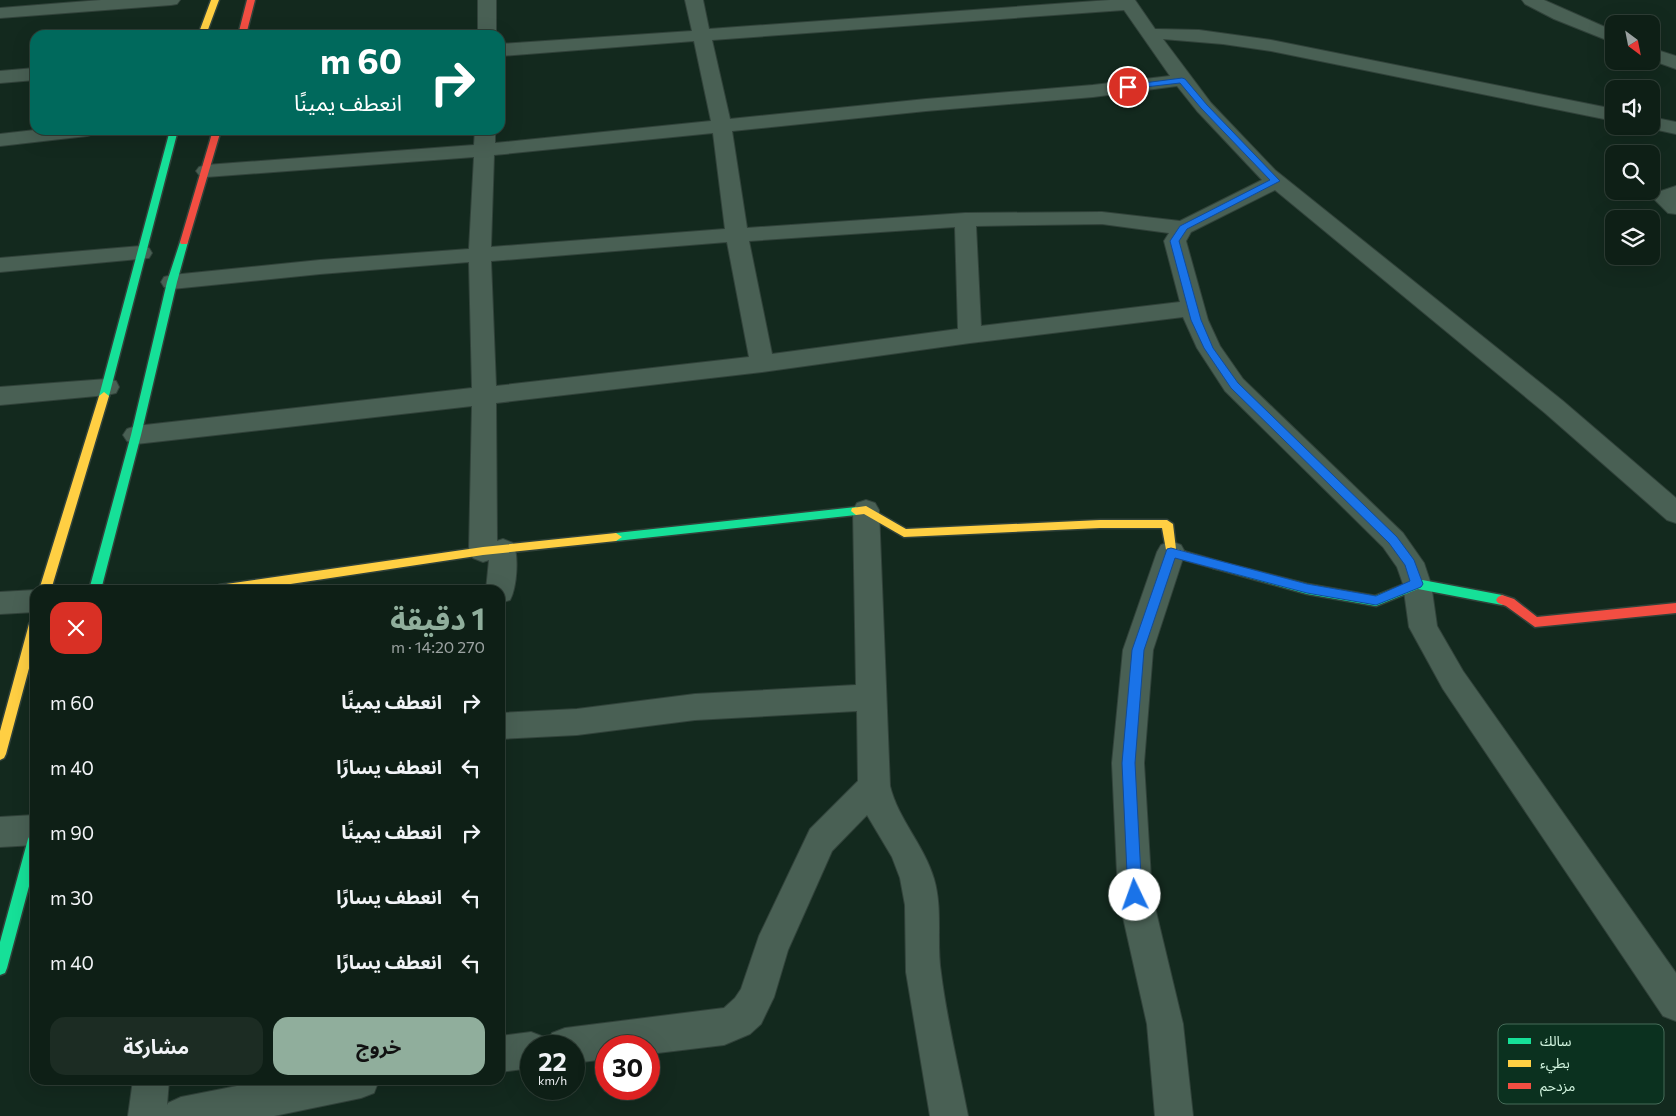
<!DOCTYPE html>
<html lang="ar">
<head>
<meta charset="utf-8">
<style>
	:root { --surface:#0e1f16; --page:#1c2c23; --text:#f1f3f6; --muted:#9ba2a1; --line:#2e3d35; --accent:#90ae9c }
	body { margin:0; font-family:Commissioner,"Noto Sans Arabic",sans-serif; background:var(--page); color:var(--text); direction:rtl; height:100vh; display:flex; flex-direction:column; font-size:19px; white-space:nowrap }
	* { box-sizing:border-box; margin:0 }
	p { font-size:16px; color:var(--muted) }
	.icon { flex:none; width:28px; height:28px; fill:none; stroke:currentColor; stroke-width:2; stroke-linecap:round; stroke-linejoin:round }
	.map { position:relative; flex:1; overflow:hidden; direction:ltr }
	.drawer { position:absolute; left:30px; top:585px; width:475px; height:500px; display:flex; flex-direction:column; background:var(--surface); border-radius:15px; box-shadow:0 5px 20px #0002,0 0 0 1px var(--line); direction:rtl }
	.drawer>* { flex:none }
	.top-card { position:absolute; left:30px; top:30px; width:475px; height:105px; border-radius:15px; box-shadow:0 5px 20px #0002,0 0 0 1px var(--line); direction:rtl; background:#00695c; color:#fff; overflow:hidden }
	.needle { width:32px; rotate:148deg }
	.tools { position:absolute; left:1605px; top:15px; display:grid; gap:10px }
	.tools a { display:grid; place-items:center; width:55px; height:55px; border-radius:10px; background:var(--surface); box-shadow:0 5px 20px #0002,0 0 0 1px var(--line); font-size:25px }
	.speed { position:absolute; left:520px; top:1035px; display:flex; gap:10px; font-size:25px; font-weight:700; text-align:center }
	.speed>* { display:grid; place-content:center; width:65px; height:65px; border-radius:50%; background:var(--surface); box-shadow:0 5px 20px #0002,0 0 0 1px var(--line); line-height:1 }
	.speed small { font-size:12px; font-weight:400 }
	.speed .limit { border:8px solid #d22; background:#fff; color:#111 }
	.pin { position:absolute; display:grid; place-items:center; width:42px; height:42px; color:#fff; margin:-21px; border:2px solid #fff; border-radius:50%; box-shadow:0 1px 5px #0007 }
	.me { position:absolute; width:55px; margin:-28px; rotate:357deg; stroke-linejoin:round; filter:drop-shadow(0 0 4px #0008) }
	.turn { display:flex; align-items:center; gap:18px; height:105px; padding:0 20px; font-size:22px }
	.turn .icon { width:65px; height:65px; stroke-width:2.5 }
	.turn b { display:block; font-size:35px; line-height:42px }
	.round { display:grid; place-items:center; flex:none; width:52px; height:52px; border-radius:15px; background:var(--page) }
	.summary { display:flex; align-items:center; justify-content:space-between; height:85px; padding:0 20px }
	h1 { font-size:30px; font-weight:700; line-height:38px; color:var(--accent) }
	.primary-button { display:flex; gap:10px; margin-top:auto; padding:10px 20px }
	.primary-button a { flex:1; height:58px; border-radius:15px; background:var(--accent); color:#111; font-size:20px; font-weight:700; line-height:58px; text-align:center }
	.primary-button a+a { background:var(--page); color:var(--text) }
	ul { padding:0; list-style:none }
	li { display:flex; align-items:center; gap:15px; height:65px; padding:0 20px }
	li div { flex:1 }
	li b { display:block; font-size:19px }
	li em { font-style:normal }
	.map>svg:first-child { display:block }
</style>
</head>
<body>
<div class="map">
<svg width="1676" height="1116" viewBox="0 0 1676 1116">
	<rect width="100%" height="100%" fill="#13291e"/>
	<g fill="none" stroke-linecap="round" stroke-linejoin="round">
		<g stroke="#31423a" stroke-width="2">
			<path id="street" d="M101 0H180L177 4 171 5 0 18V8Z
				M478 0H496V35H478Z
				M685 0H703L709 29 1110 0H1135L1155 29 1199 30 1271 40 1614 109V121L1271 51 1223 44 1163 39 1211 103 1275 170 1563 401 1676 498V523L1667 520 1545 413 1275 190 1191 232 1186 241 1208 320 1220 346 1243 379 1403 533 1424 563 1431 584 1437 626 1463 671 1676 973V1021L1663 1016 1443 689 1409 627 1403 584 1397 567 1383 547 1225 391 1197 348 1183 317 970 343 762 372 496 403 497 541 503 539 513 543C519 555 517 587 510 600L500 603V590H486L489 560 483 562 473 558 469 551 472 406 136 444 127 441 123 435 127 429 136 426 472 388 469 262 320 274 172 289 164 287 161 282 164 277 172 275 320 260 469 249 474 157 206 177 199 175 196 171 199 167 206 165 474 145 475 130H495V143L711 121 694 41 500 56V44L692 31ZM1124 10 1170 76 1093 85 926 99 730 119 712 40ZM1177 86 1197 111 1262 180 1180 221 1102 212 965 213 747 228 732 131 926 111 1093 97ZM713 133 725 229 491 247 494 155ZM1102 224 1169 233 1164 241 1180 302 981 326 976 226ZM955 227 958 329 772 354 749 241ZM727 242 749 357 496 386 491 261Z
				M1522 0H1544L1614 31V43L1554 19 1525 4Z
				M1651 48 1676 56V69L1651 60Z
				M35 68V80L0 83V71Z
				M1651 117 1676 122V134L1644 127 1651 126Z
				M35 130H97L94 134 87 136 0 146V134Z
				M1676 186V214L1668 213 1655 200 1661 191Z
				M141 246 149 248 152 253 149 258 0 272V258Z
				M107 379 116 381 119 387 116 393 107 395 0 405V387Z
				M866 500 875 503 879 510 890 786C898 819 924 845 934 879 943 910 936 942 941 973 947 1021 959 1069 968 1116H930L906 972 905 905 900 878 892 857 867 815 832 851 788 950 774 997 761 1024 750 1034 724 1045 649 1054V1046H606V1059L574 1063V1046H531V1068L500 1072V1036L531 1032 544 1037 547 1045 552 1033 565 1028 724 1008 735 998 741 989 759 936 810 829 858 781 857 711 695 720 577 735 500 739V713L577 709 695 694 856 685 853 510 857 503Z
				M1171 541 1181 545 1185 552 1153 650 1144 763 1152 895 1183 1024 1193 1116H1155L1147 1024 1118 895 1112 763 1123 650 1157 552 1161 545Z
				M35 590V612L0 614V592Z
				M35 815V845L0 847V817Z
				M133 1080H169L167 1105 168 1103 181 1097 268 1080H379L374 1093 361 1098 274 1116H128Z"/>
		</g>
		<g stroke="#31423a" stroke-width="3">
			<path id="fast" d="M170 130H178L109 396 104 400 99 396Z
				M184 239 188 242 177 282 141 435 101 590H89L131 435 167 282 180 242Z
				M856 507 861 511 856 515 616 541 610 537 616 533Z
				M1217 561 1307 584 1375 596 1417 579 1502 595 1506 597 1508 600 1506 603 1502 605 1418 589 1376 606 1307 594 1213 568 1211 565 1213 562Z
				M35 833V864L7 968 5 973 0 975V942L28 839 30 835Z"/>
		</g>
		<g stroke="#31423a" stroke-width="3">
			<path id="slow" d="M211 0H219L206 35H198Z
				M104 392 109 396 51 590H39L99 396Z
				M866 506 906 529 1100 520H1167L1173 524 1176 549 1221 562 1223 565 1221 568 1217 569 1167 555 1162 528H1100L904 537 864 514 856 515 851 511 852 508Z
				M616 533 622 537 616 541 483 555 250 590H213L215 587 219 585 483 547Z
				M35 619V646L6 754 4 758 0 760V731L29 624 31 621Z"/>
		</g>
		<g stroke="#31423a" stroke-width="3">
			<path id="jam" d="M247 0H255L246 35H238Z
				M213 130H221L188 242 187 244H181L180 242Z
				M1502 595 1514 599 1537 617 1676 603V613L1535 627 1506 606 1498 603 1496 600 1498 597Z"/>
		</g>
		<use href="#street" fill="#496054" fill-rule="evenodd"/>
		<use href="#fast" fill="#16e098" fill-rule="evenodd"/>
		<use href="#slow" fill="#ffcf43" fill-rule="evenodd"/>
		<use href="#jam" fill="#f24e42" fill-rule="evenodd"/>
	</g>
	<path fill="#1a73e8" stroke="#114b97" d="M1182 78 1185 79 1207 105 1280 181 1187 229 1179 241 1201 320 1213 348 1238 383 1397 537 1414 560 1423 584 1421 587 1376 605 1307 593 1175 558 1144 650 1135 763 1142 895 1140 900 1135 901 1130 900 1128 895 1122 763 1132 650 1167 549 1171 548 1307 584 1376 596 1410 581 1405 565 1389 543 1231 388 1204 348 1191 320 1170 241 1180 226 1270 180 1201 108 1180 83 1128 89 1125 87 1128 85Z"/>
	<rect x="1498" y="1024" width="166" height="80" rx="8" fill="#0b311f" stroke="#476c59" stroke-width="1"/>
	<rect x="1508" y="1038" width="23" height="6" fill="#16e098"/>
	<rect x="1508" y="1060" width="23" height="7" fill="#ffcf43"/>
	<rect x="1508" y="1083" width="23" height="6" fill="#f24e42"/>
	<g font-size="14" fill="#d3f5e0">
		<text x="1540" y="1046">سالك</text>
		<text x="1540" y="1068">بطيء</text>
		<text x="1540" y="1091">مزدحم</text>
	</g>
</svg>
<div class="tools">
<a><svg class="needle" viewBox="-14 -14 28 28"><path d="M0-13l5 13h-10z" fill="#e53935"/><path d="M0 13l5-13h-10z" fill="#9ba2a1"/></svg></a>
<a><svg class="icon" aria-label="sound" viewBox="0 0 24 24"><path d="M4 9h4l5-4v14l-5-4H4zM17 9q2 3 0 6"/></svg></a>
<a><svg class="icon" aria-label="search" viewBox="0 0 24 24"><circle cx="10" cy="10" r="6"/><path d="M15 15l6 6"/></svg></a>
<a><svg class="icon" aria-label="layers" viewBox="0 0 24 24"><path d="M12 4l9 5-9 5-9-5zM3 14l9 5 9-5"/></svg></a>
</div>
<div class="speed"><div>22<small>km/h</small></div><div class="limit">30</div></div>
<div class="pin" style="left:1128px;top:87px;background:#d93025"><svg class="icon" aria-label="arrive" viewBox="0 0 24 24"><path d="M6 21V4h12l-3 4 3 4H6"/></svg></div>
<svg class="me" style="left:1135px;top:895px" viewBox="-20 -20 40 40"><circle r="19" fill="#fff"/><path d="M0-13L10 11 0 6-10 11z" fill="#1a73e8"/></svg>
<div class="top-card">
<div class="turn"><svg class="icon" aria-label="right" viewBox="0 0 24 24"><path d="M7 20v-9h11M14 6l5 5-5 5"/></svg><div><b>60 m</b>انعطف يمينًا</div></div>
</div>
<section class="drawer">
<div class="summary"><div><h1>1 دقيقة</h1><p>270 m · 14:20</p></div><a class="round" style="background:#d93025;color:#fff"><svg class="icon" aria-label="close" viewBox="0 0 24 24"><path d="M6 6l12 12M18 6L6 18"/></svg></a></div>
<ul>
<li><svg class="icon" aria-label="right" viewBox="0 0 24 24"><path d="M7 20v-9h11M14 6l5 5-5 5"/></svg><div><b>انعطف يمينًا</b></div><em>60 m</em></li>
<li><svg class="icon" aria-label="left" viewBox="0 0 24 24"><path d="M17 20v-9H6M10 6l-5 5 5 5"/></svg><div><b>انعطف يسارًا</b></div><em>40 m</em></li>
<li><svg class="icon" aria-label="right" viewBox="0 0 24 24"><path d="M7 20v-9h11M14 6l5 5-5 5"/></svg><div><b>انعطف يمينًا</b></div><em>90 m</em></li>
<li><svg class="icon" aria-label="left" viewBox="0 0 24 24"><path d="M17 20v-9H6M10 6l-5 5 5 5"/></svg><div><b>انعطف يسارًا</b></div><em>30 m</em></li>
<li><svg class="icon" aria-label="left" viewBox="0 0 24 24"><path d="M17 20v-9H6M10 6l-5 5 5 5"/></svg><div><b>انعطف يسارًا</b></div><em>40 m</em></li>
</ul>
<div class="primary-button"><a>خروج</a><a>مشاركة</a></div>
</section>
</div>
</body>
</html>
